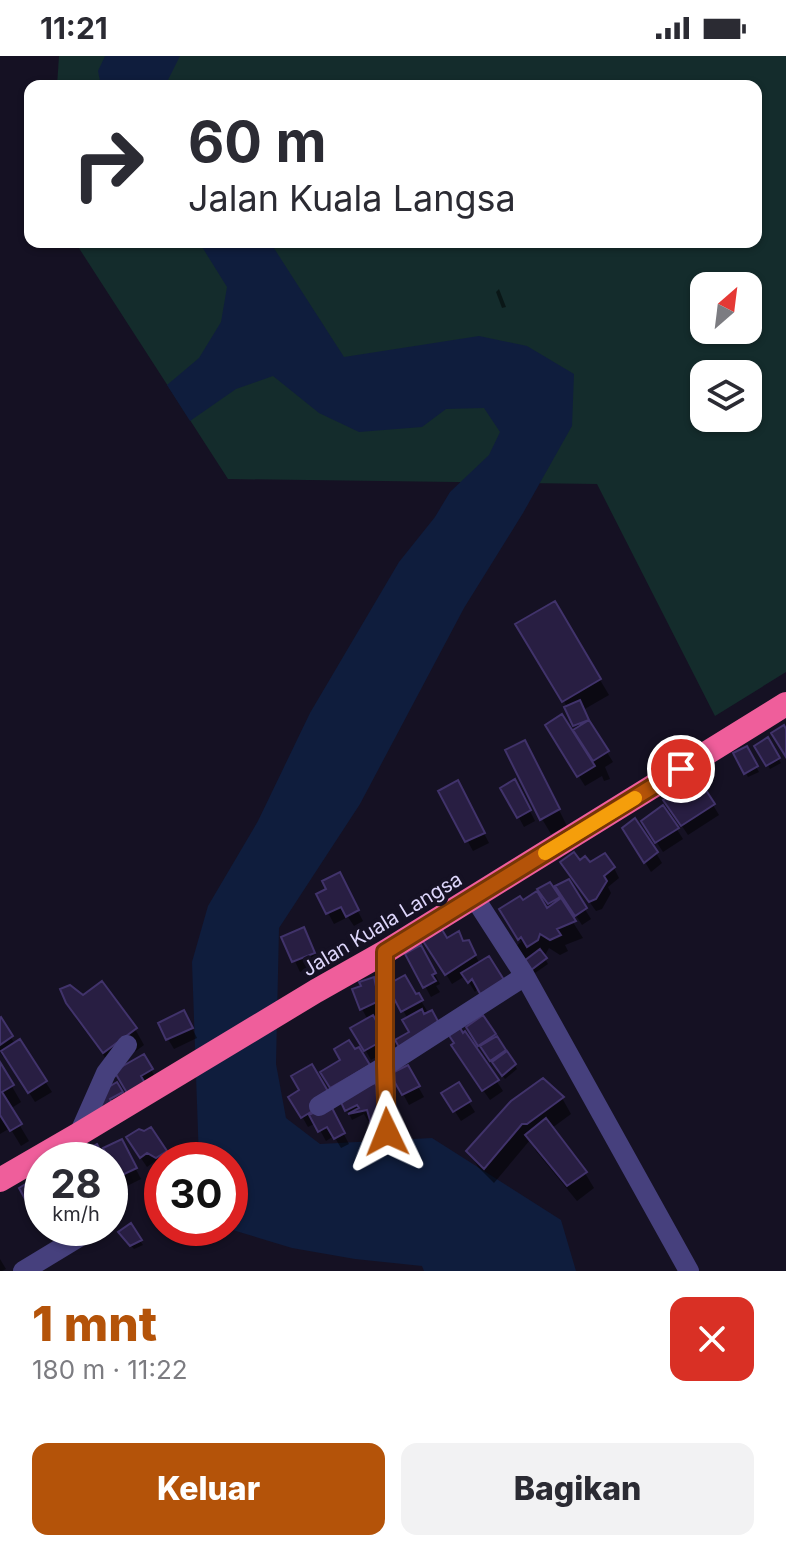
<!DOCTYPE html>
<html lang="id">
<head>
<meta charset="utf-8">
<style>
	:root { --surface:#fff; --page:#f2f2f3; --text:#2b2b33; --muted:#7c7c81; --accent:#b45309 }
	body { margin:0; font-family:Inter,sans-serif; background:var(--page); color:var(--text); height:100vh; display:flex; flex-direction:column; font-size:30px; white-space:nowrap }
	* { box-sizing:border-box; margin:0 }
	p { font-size:26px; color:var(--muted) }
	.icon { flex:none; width:44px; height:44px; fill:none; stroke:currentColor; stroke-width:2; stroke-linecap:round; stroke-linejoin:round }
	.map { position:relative; height:1215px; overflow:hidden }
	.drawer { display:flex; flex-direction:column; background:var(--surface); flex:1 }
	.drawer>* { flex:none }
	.hud { position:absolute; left:24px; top:24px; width:738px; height:168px; border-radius:16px; box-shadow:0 2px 6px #0004; background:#fff; color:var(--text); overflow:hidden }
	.needle { width:52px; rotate:28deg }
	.tools { position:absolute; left:690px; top:216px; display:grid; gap:16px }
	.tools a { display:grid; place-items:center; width:72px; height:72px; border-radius:16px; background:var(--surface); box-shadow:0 2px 6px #0004; font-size:40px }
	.speed { position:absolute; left:24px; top:1086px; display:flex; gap:16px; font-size:40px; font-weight:700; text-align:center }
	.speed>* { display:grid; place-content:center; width:104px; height:104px; border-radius:50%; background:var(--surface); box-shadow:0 2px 6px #0004; line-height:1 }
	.speed small { font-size:20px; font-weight:400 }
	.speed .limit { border:12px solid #d22; background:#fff; color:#111 }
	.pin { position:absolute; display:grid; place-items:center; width:68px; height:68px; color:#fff; margin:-34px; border:4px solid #fff; border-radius:50%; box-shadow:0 2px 8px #0007 }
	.me { position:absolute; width:88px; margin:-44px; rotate:358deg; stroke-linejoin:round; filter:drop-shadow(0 0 6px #0008) }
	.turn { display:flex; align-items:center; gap:28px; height:168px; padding:0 32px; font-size:36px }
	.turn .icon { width:104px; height:104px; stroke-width:2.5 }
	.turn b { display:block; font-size:56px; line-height:68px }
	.round { display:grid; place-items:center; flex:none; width:84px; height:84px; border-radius:16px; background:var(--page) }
	.headline { display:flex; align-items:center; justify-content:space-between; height:136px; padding:0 32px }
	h1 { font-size:48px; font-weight:800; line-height:60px; color:var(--accent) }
	.primary-button { display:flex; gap:16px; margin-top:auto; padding:16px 32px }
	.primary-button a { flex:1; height:92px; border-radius:16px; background:var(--accent); color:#fff; font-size:32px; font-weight:800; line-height:92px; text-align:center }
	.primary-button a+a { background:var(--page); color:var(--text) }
	.status { display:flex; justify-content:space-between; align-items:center; height:56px; padding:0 40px; background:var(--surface); direction:ltr }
	.status svg { height:22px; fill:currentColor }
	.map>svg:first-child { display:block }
</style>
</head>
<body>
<div class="status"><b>11:21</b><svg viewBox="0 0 49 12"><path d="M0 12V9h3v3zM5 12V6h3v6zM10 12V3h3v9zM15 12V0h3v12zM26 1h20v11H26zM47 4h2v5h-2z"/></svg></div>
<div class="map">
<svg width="786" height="1215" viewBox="0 0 786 1215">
	<rect width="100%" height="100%" fill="#151123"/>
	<path fill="#142c2c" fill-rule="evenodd" d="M59 0H786V616L715 660 597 428 228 423 75 186H756V30H57ZM704 230H748V274H704ZM704 318H748V362H704Z"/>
	<path fill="#0f1d3d" d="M105 0H180L165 30H101L98 15Z
		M199 186H270L344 301 479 280 527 290 574 318 572 370 523 457 464 552 360 748 279 872 276 1008 286 1062 320 1088 432 1082 561 1164 576 1215H424L422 1210 355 1203 292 1192 226 1172H230V1104H199L192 906 208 850 258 765 310 657 399 506 435 461 450 436 489 399 500 376 484 352 446 353 422 371 359 376 319 357 273 320 236 333 190 365 167 329 199 302 221 266 227 231Z"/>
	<path fill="#0007" d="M499 233 506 251 502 252 496 236Z
		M554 547 609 639 583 654 590 669 613 706 605 711 610 723 604 725 602 720 585 730 547 670 572 678 578 674 568 652 518 569Z
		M768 684 781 707 770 713 757 690Z
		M746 692 759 716 748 721 736 698Z
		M533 702 567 770 551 778 542 763Z
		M503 732 520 735 535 765 524 771Z
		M441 736 463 737 489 787 473 795Z
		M713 749 719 759 688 779 672 755Z
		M663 752 683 783 663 796 650 776Z
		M624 772 656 797 662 807 651 816Z
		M579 807 614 812 619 822 608 831 611 837 602 853 596 855 568 816Z
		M339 819 363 865 354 870 348 861 334 868 318 838 328 833Z
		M568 826 591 863 582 869 564 841Z
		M549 829 583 882 565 889 568 895 560 899 549 892 544 901 548 908 535 917 516 890 521 886 502 853 546 855 551 851 540 834Z
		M284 882 309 884 320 907 300 916Z
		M447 884 468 886 480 908 479 931 475 936 465 920 452 928 432 895Z
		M421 892 440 928 436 930 440 936 431 941 408 899Z
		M373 923 383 955 372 961 385 996 371 1004 353 972 368 964 362 953Z
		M389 930 415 941 418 940 429 958 408 963Z
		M67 946 135 973 144 989 113 1012 77 964Z
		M483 962 517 1013 505 1023 474 981Z
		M0 964 15 988 19 986 52 1036 35 1046 5 999 3 1001 0 996Z
		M189 966 197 982 174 993 168 983Z
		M465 978 503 1035 490 1044 459 1000 463 979Z
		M143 1000 157 1024 134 1046Z
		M0 1010 21 1046 10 1053 29 1085 21 1090 10 1072 0 1078Z
		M407 1011 424 1041 409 1049 393 1019Z
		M543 1024 562 1042 571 1058 552 1072 585 1117 594 1132 577 1145 536 1095 530 1084 494 1127 478 1111 469 1095Z
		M458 1029 475 1056 461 1065 444 1038Z
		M302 1035 329 1050 349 1088 341 1092 334 1080 326 1085 316 1067 308 1071 291 1041Z
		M342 1043 386 1049 380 1080 372 1064 368 1065 364 1058 352 1064Z
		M151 1073 170 1104H162V1111L154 1106 147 1111 134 1092 144 1078Z
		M106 1093 127 1096 141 1123 125 1131Z
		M110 1117 118 1132 110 1136Z
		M130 1170 143 1189 134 1193 123 1180Z
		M43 1172H63L64 1173 49 1181Z
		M0 1203 6 1213 2 1215H0Z"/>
	<path fill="#281e42" stroke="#41336b" stroke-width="2" d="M555 545 601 623 562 646 515 568Z
		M580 644 589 664 573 670 564 651Z
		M562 658 595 710 577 721 545 669Z
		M589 664 609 695 593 705 573 674Z
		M784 669 786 673V701L771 677Z
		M768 681 780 702 766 710 754 690Z
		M525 684 560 753 540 764 505 694Z
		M747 690 758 710 744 718 733 697Z
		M698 722 715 748 681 770 663 744Z
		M515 723 531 754 517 762 500 732Z
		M458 724 485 777 465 786 438 735Z
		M663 749 679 772 655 787 641 765Z
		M635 762 658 796 644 807 622 772Z
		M574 796 580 804 585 800 590 806 605 797 615 811 604 820 607 825 596 843 589 846 560 806Z
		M340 816 359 854 346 861 341 851 326 858 316 838 326 833 322 825Z
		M569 823 587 852 575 860 555 830Z
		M550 826 560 841 548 848 537 833Z
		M537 835 547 852 561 842 576 865 557 873 561 879 550 884 540 878 538 884 527 891 521 881 518 884 499 853 520 840 523 844Z
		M304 871 315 897 292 906 281 881Z
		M441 872 447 882 459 875 463 885 469 884 476 899 445 919 423 885Z
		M421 889 436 917 432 919 436 925 423 932 405 898Z
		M540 893 547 902 531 914 524 905Z
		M489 900 506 927 483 943 472 923 468 927 461 917Z
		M405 919 416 938 419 937 423 944 401 956 387 929Z
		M374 921 379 945 360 954 352 933 361 930 359 926Z
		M102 925 137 972 103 997 66 947 60 933 70 929 83 939Z
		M422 953 424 958 432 954 441 971 400 993 395 984 409 976 402 964Z
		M184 954 193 972 166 984 158 967Z
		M373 959 380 972V986L364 995 350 972Z
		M483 959 496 978 478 990 466 971Z
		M1 961 13 980 0 989V962Z
		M459 970 463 977 465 975 499 1024 482 1035 451 989 454 987 448 978Z
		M497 980 506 994 490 1005 480 990Z
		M20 983 47 1025 28 1037 1 995Z
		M349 984 355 993 359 991 370 1009 330 1032 320 1016 340 1004 334 993Z
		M507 995 516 1008 502 1020 492 1006Z
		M144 998 153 1013 141 1020 145 1027 127 1037 114 1015Z
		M0 1006 14 1029 2 1036 22 1068 10 1075 0 1059Z
		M312 1008 329 1037 314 1054 301 1062 288 1041 299 1034 291 1020Z
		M408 1009 420 1030 402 1039 390 1018Z
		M543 1022 564 1041 527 1068H522L484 1113 466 1095 511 1045Z
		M117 1026 123 1036 110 1043 113 1049 103 1055 97 1045 102 1035Z
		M459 1026 471 1045 453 1056 441 1037Z
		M375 1027 381 1037 382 1068 372 1071 367 1054 348 1058 359 1052 357 1049 345 1055 339 1042Z
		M330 1048 345 1077 334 1083 327 1071 318 1076 309 1059Z
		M546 1062 587 1116 567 1130 525 1079Z
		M151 1071 167 1095 156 1102 147 1097 140 1102 126 1081 139 1073 144 1075Z
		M122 1083 137 1112 118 1121 103 1092Z
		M97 1088 105 1104H81L78 1098Z
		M37 1121 42 1130 41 1172 19 1132Z
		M131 1167 142 1184 130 1190 118 1176Z"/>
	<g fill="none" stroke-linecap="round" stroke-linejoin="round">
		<path stroke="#46407d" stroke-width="20" d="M474 841 525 920 689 1215
			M385 896V1010L387 1076
			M319 1050 385 1010 525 920
			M79 1078 106 1017 127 989
			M23 1215 94 1172"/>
		<path stroke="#ef5e9b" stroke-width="24" d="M0 1124 79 1078 316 935 385 896 786 648"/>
	</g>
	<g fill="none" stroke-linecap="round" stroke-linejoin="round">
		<g stroke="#753606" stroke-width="20">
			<path id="route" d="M387 1076 385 1010V896L681 713"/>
		</g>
		<use href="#route" stroke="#b45309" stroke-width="14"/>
		<path stroke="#f59e0b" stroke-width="14" d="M545 797 635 742"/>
	</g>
	<g text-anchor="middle" stroke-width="8" stroke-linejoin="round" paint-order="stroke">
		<g font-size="20" fill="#ddd6fb" stroke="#151123">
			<text transform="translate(382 868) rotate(-31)" y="7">Jalan Kuala Langsa</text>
		</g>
	</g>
</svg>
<div class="tools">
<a><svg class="needle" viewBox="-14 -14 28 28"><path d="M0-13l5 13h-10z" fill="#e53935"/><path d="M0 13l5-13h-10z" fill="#7c7c81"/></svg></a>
<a><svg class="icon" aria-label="layers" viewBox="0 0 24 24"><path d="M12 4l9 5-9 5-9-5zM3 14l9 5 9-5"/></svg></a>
</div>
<div class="speed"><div>28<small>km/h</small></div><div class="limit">30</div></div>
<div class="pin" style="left:681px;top:713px;background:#d93025"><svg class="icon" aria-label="arrive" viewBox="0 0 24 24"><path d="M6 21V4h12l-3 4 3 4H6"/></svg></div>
<svg class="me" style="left:387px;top:1076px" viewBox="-20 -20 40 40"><path d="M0-17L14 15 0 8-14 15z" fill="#b45309" stroke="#fff" stroke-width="4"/></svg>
<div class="hud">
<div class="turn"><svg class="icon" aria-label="right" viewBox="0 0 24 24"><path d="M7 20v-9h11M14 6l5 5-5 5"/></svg><div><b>60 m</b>Jalan Kuala Langsa</div></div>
</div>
</div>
<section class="drawer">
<div class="headline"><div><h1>1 mnt</h1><p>180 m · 11:22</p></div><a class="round" style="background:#d93025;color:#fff"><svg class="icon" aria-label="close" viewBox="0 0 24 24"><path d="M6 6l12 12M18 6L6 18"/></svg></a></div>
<div class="primary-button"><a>Keluar</a><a>Bagikan</a></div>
</section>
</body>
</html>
